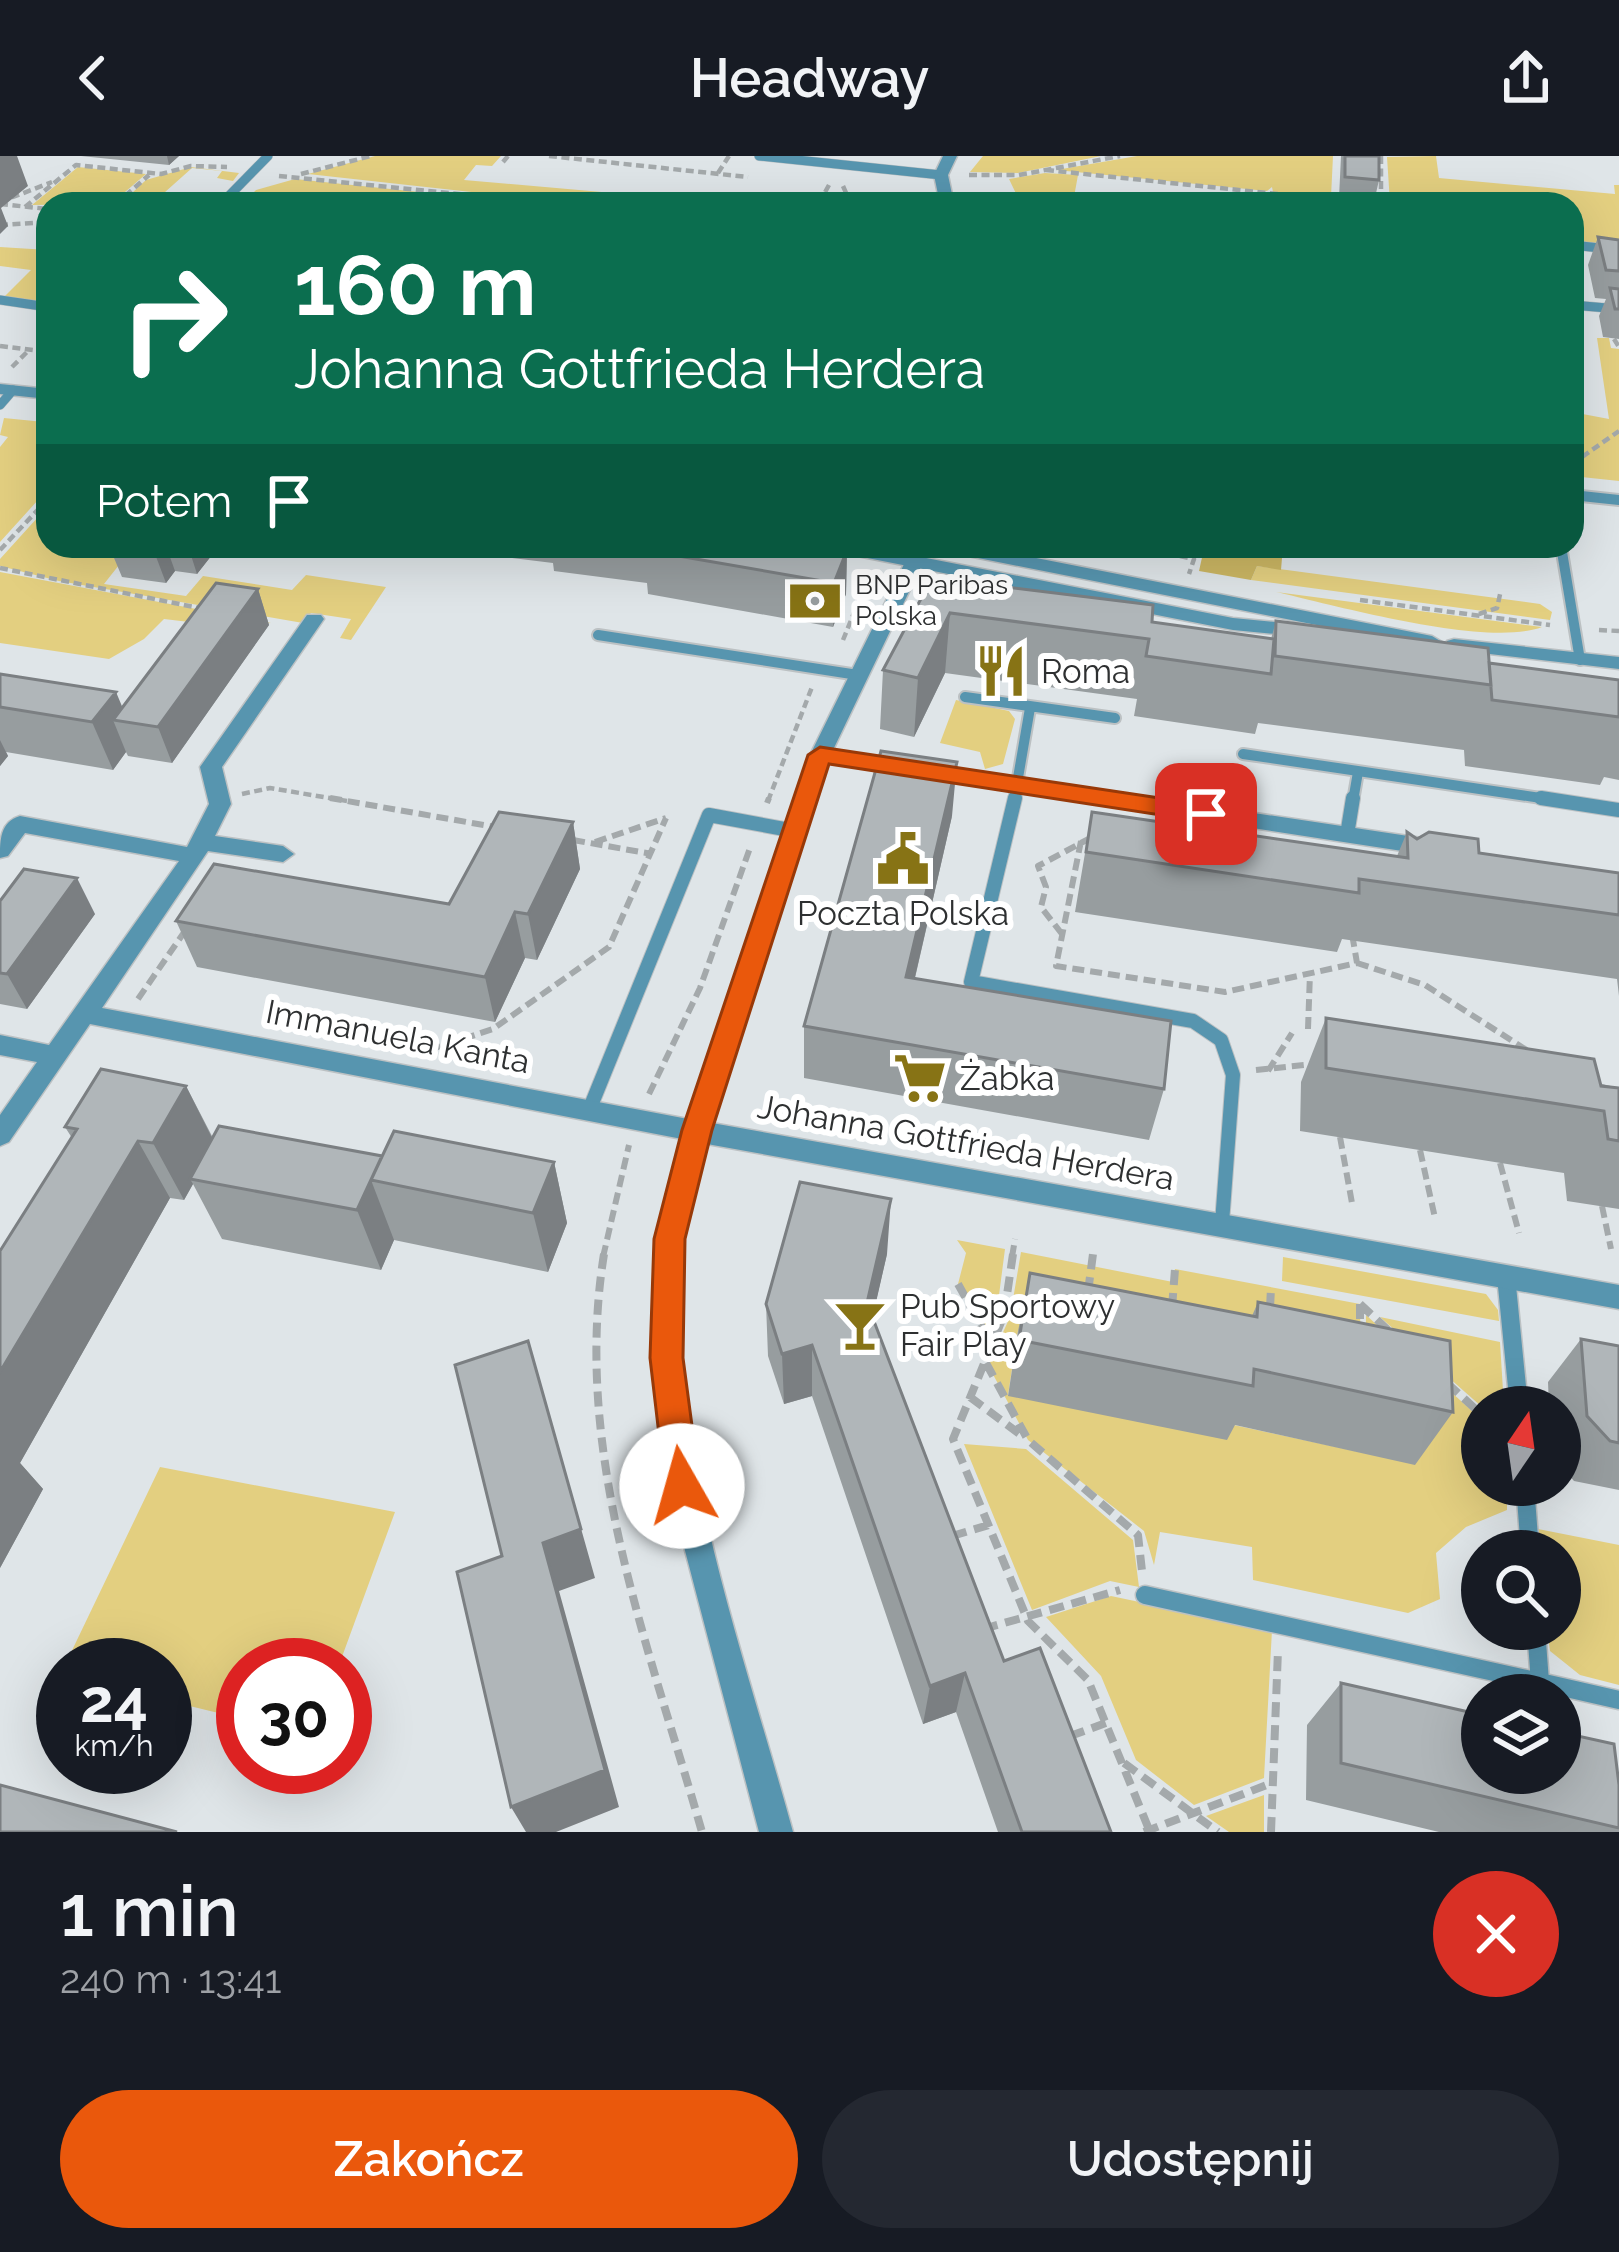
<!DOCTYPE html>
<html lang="pl">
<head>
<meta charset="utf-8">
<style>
	:root { --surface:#171b24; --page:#242831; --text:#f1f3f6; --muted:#9ea1a6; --accent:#ea580c }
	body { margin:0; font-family:Raleway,sans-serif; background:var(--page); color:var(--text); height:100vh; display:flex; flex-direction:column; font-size:45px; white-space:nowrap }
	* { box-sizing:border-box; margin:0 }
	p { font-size:39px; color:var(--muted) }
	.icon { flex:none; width:66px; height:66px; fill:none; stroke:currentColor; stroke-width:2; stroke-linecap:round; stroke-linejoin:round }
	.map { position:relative; height:1676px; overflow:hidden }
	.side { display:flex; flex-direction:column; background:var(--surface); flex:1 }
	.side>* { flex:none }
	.hud { position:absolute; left:36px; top:36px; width:1548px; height:366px; border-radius:36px; box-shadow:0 12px 48px #0002; background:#0b6e4f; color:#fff; overflow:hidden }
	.needle { width:78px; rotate:13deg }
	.buttons { position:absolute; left:1461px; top:1230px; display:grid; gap:24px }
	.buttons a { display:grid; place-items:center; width:120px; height:120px; border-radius:50%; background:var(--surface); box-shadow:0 12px 48px #0002; font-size:60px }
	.speed { position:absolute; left:36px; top:1482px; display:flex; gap:24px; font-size:60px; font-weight:700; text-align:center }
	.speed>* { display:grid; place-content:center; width:156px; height:156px; border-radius:50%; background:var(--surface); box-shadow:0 12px 48px #0002; line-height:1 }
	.speed small { font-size:30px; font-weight:400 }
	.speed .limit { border:18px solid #d22; background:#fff; color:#111 }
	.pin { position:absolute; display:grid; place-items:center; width:102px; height:102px; color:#fff; margin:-51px; border-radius:24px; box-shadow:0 6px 18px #0006 }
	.me { position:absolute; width:132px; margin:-66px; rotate:353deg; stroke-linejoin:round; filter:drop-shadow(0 0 9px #0008) }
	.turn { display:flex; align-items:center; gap:42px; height:252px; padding:0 60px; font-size:54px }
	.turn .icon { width:156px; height:156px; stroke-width:2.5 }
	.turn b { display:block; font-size:84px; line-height:102px }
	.then { display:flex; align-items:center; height:114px; padding:0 60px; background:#0003; gap:24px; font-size:45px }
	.round { display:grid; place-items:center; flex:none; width:126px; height:126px; border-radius:63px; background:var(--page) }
	.headline { display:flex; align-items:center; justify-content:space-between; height:204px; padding:0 60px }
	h1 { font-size:72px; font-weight:600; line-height:90px }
	.action { display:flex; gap:24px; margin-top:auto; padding:24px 60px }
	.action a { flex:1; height:138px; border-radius:72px; background:var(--accent); color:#fff; font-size:48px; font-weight:600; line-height:138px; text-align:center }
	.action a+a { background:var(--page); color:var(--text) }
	header { display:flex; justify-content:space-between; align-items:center; height:156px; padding:0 60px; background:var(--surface); font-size:54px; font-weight:600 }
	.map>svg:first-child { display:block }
</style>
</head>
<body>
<header><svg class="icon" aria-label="back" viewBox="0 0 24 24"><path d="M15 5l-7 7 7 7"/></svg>Headway<svg class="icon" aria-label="share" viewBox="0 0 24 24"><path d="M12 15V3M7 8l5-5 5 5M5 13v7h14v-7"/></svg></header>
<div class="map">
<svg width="1619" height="1676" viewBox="0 0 1619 1676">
	<rect width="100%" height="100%" fill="#dfe5e8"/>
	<path fill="#e3cf80" d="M375 0H501L492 10 476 9 464 24 670 42 669 46 693 48H581L308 18Z
		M983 0H1101L1018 17 970 16Z
		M1137 0H1333L1331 41 1273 36 1272 31 1267 35 1056 14Z
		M1436 0 1439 22 1615 38 1614 29H1619V90L1572 86V48L1390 47 1387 1Z
		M78 11 146 18 111 48 32 49Z
		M191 11 239 17 233 25 217 22 222 15 192 12 155 45 173 48H120L146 24Z
		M1045 17 1078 19 1074 41 1143 48H1021L1009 23Z
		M295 23 535 48H242L256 34Z
		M0 91 48 94V147L4 141 31 114 0 110Z
		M1597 182H1609L1611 192 1619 193V325L1572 320V256L1609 263Z
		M4 262 44 266 48 333 0 386V291L8 281 0 279Z
		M48 350V390H134L104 428 186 440 203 420 292 434 306 419 386 431 351 484 340 482 351 463 311 457 303 467 59 425 0 410V403Z
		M1257 410 1540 448 1552 456 1550 464 1251 424Z
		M0 416 271 467 223 470 164 463 144 483 109 503 0 487Z
		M1276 436 1542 471C1487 492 1338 450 1276 436Z
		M956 544 1009 555 1015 563 1003 608 985 613 980 596 940 587Z
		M957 1084 1005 1093 998 1147 985 1177 958 1128 966 1097Z
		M1021 1096 1173 1126 1175 1113 1360 1148 1361 1229 1018 1175 1008 1239 1229 1268 1415 1308 1365 1226 1366 1159 1482 1264V1329H1507V1354L1466 1371 1436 1397 1440 1443 1408 1457 1253 1424 1252 1391 1160 1376 1154 1409 1144 1375 1028 1284 988 1209 1010 1161Z
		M1283 1101 1486 1138 1498 1154 1499 1165 1282 1125Z
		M1380 1161 1500 1186 1504 1251H1482Z
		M964 1288 1026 1293 1133 1384 1139 1431 1110 1425 1032 1454Z
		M160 1311 395 1356 339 1509H243V1563L165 1544V1509H65Z
		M1538 1373 1619 1389V1529L1580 1519 1550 1495 1547 1473H1560V1395H1540Z
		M1111 1440 1272 1474 1264 1622 1194 1649 1136 1604 1101 1520 1046 1461Z
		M1264 1639V1676H1229L1206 1660Z"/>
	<path fill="#cbb663" d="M1193 390H1283L1281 414 1257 410 1251 424 1199 415 1203 397 1192 395Z"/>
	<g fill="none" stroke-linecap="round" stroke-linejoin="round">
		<g stroke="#bcc1c3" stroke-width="10">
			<path id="service-far3" d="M759 0 941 19
				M221 48 268 0
				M1572 89 1619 94
				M0 144 48 151
				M1572 149 1619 153
				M1572 225 1576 251
				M0 249 13 234"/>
		</g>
		<g stroke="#bcc1c3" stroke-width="14">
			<path id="service-far2" d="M1572 339 1619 344
				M1561 390 1580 504
				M598 479 858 519
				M965 541 1115 562
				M1243 598 1561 645
				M1014 645 1030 552
				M1353 645 1358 616"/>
		</g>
		<g stroke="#bcc1c3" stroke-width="16">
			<path id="service-far1" d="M1015 642 971 826 1193 865 1221 884 1233 919 1222 1067
				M1541 642 1619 654
				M1347 679 1353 642
				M590 952 709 659 795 675"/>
		</g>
		<g stroke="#bcc1c3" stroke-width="21">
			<path id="service" d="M1506 1120 1519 1251
				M1525 1329 1530 1395
				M1145 1439 1540 1526
				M1536 1473 1540 1526 1619 1544"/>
		</g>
		<g stroke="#bcc1c3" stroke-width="3">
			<path id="minor" d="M943 0H957L948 19 954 48H940L934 19Z
				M913 390H931L833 594 1435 684 1446 692 1435 700 828 607 712 967 1619 1129V1153L707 988C699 1019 687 1053 683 1086 664 1285 741 1486 793 1676H759L668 1330 653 1203 656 1083 682 983 90 868 9 986 0 990V959L37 906 0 899V879L49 889 179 705 25 677 8 700 0 702C0 684 0 666 20 660L187 691 209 648 200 611 307 459H321L324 463 222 611 231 648 215 680 283 690 294 698 283 706 208 695 102 852 688 963 810 599Z"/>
		</g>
		<g stroke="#bcc1c3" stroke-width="3">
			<path id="tertiary" d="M0 228 48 233V243L0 238Z
				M828 390H865L1233 462 1306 469 1316 475 1306 481 1233 474 837 396Z
				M939 390H976L1432 480 1442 486 1432 492 948 396Z
				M1454 483 1619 501V513L1447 493V485Z"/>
		</g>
		<path stroke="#a4a9ab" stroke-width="4.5" stroke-dasharray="8 4.5" stroke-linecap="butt" d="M549 0 748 21
			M1381 0V48
			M503 6 508 0
			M1046 14 1374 48
			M718 17 729 0
			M301 18 371 0
			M969 19H1019L1120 0
			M279 20 559 48
			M829 29 823 40 843 48
			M843 30 851 48
			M0 46 52 26
			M0 48 48 53
			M116 48 149 19
			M25 51 76 9 161 18 191 10 227 11
			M0 69 48 66
			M1614 183 1619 191
			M0 190 48 196
			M12 211 29 194
			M1572 308 1619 275
			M1131 390 1194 403 1189 418
			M0 394 48 343
			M0 412 204 453
			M1360 444 1550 469
			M1479 458 1497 452 1501 434
			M1599 474 1619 475
			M843 484 862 437 858 423
			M242 638 270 632 347 645
			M768 645 812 531"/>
		<path stroke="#a4a9ab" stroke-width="6" stroke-dasharray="12 6" stroke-linecap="butt" d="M330 642 495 671
			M767 647 769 642
			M573 684 652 698
			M1081 685 1056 810 1225 836 1357 807 1352 778
			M595 686 666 662
			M1062 778 1041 751 1046 731 1038 710 1094 680
			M1357 807 1425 829 1528 895
			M138 843 185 775
			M1308 873 1310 817
			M429 894 493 873 609 791 666 662
			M1256 914 1314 908
			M1268 915 1292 877
			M649 938 700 832 751 689
			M1340 981 1352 1047
			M1420 994 1435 1062
			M1500 1007 1519 1077
			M1602 1050 1611 1093
			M603 1101 629 989
			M1012 1101 1015 1083"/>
		<path stroke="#a4a9ab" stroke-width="8" stroke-dasharray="15 8" stroke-linecap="butt" d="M604 1098C572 1297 648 1487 702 1676
			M1013 1098 1004 1159 953 1283 1028 1465 1088 1524 1150 1676
			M958 1128 992 1189
			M1088 1136 1093 1098
			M1360 1148 1388 1174
			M1360 1148V1175
			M1172 1152 1175 1113
			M1270 1152 1271 1132
			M986 1207 1028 1284 1138 1379 1142 1415
			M1447 1227 1482 1259
			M970 1241 1025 1282
			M952 1380 989 1369
			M983 1473 1120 1434
			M1480 1540 1482 1576
			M1070 1580 1106 1567
			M1124 1607 1218 1676
			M1144 1676 1272 1627
			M1271 1676 1278 1494"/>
		<use href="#service-far3" stroke="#5795af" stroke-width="9"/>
		<use href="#service-far2" stroke="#5795af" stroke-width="10"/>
		<use href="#service-far1" stroke="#5795af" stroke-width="14"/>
		<use href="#service" stroke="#5795af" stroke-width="18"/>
		<use href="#minor" fill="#5795af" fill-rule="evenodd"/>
		<use href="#tertiary" fill="#5795af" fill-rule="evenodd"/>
	</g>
	<path fill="#979d9f" d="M81 0H179L169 9Z
		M1341 0H1379V24L1374 46 1339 42Z
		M1598 81 1619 84V183L1603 181 1599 160 1606 143 1595 142 1588 109Z
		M109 390H219L197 418 175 415 166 427 122 421Z
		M413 390H842L847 394 846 438 833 471 648 438 647 427 554 415 553 407Z
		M1167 390H1188L1187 394Z
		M932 422 1152 466 1271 483 1276 465 1489 507 1619 524V624L1604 621 1600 629 1465 610 1464 594 1258 567 1255 578 1134 560 1137 543 945 517 914 581 880 573 883 514Z
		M258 433 269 469 172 607 128 600 126 596 113 614 6 596 8 600 0 610V518L123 551Z
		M1092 656 1397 700 1407 676 1417 683 1479 697 1619 717V840L1617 823 1342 783 1337 796 1075 756Z
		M952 660 915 822 1164 933 1149 984 804 922V870Z
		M573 666 580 713 537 804 525 802 495 866 197 811 176 765 449 748Z
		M0 745 95 758 27 853 0 848Z
		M1326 862 1619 932V1053L1567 1045 1564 1017 1300 975 1301 926Z
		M186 930 213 982 382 1000 554 1006 567 1067 548 1116 394 1084 381 1114 222 1083 193 1028 184 1044 170 1042 20 1307 43 1333 0 1412 72 982 65 971Z
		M887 1098 872 1162 1004 1505 1111 1676H998L956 1556 923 1568 812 1240 784 1248 768 1200 766 1148Z
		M1030 1117 1252 1160 1258 1146 1453 1256 1415 1309 1235 1269 1227 1284 1008 1240 1018 1175Z
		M1581 1183 1619 1190V1334L1574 1325 1560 1309V1251H1549L1548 1226Z
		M1341 1527 1619 1672V1676H1439L1306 1644 1307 1569Z"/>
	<path fill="#7b7f82" d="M0 0H17L28 30 1 52 8 70 0 78Z
		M167 0H179L169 9Z
		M152 390H166L175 415 166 427Z
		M188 390H219L197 418Z
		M847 394 846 438 833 471 834 427Z
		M258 433 269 469 172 607 158 571Z
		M950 457 945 517 914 581 918 522Z
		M116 536 129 567 113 564 126 596 113 614 92 566Z
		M0 584 8 600 0 610Z
		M957 606 952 660 903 873 906 821Z
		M573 666 580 713 537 804 528 758Z
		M77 722 95 758 27 853 7 818Z
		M515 756 525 802 495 866 485 821Z
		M186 930 215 988 190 1023 193 1028 184 1044 153 987Z
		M138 985 170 1042 20 1307 43 1333 0 1412V1216Z
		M554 1006 567 1067 548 1116 533 1057Z
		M371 1024 394 1084 381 1114 357 1054Z
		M891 1043 887 1098 864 1199 867 1147Z
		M528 1185 595 1422 559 1435 619 1651 556 1676H526L511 1651 543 1387Z
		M812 1189V1240L784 1248 782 1198Z
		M965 1517 956 1556 923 1568 930 1530Z"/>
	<path fill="#b0b6b9" stroke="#7b7f82" stroke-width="3" d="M1345 0H1379V24L1345 21Z
		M1598 81 1619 84V115L1606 114Z
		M1610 132 1619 133V153H1615Z
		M646 390H842L847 394 834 427 644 394Z
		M932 422 1153 449 1152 466 1274 483 1271 518 1146 500 1149 483 950 457 918 522 883 514Z
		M216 427 258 433 158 571 113 564Z
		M1276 465 1488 492 1491 529 1275 500Z
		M1489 507 1619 524V561L1492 544Z
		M0 518 116 536 92 566 0 551Z
		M881 595 957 606 906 821 1171 865 1164 933 804 870Z
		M499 656 573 666 528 758 515 756 485 821 176 765 214 708 449 748Z
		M1092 656 1408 702 1407 676 1417 683 1429 676 1478 683 1479 697 1619 717V759L1359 723V737L1086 696Z
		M24 713 77 722 7 818 0 817V745Z
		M1326 862 1594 903 1601 930 1619 932V985L1608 983 1604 955 1326 912Z
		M101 913 186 930 153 987 138 985 0 1216V1095L77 973 65 971Z
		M219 970 382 1000 357 1054 190 1023Z
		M394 975 554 1006 533 1057 371 1024Z
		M800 1026 891 1043 867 1147 1004 1505 1040 1492 1111 1676H1022L965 1517 930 1530 812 1189 782 1198 766 1148Z
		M1030 1117 1257 1161 1258 1146 1450 1185 1453 1256 1254 1213 1253 1230 1019 1184Z
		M1581 1183 1619 1190V1287L1610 1285 1587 1260Z
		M528 1185 581 1373 543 1387 605 1614 511 1651 457 1416 502 1400 455 1209Z
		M1341 1527 1482 1559V1617H1560V1576L1614 1588 1619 1629V1672L1341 1607Z
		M0 1629 177 1676H0Z"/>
	<path fill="#ea580c" stroke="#983908" stroke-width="3" d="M820 591 1206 649 1218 658 1206 666 829 608 712 974 685 1083 683 1202 700 1330 695 1342 682 1346 670 1342 665 1330 650 1202 654 1083 682 974 808 599Z"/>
	<defs>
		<g id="bank-bare" transform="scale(4.14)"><path d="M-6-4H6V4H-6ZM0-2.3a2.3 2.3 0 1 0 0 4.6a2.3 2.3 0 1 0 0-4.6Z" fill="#877315" stroke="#fff" stroke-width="2.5" paint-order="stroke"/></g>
		<g id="restaurant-bare" transform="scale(4.14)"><path d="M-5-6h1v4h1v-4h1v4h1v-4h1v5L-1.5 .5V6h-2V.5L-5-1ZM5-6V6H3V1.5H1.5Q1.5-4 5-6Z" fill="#877315" stroke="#fff" stroke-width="2.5" paint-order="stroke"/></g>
		<g id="civic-bare" transform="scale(4.14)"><path d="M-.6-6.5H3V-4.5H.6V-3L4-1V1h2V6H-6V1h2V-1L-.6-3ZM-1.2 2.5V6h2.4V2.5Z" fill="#877315" stroke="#fff" stroke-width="2.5" paint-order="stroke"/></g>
		<g id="supermarket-bare" transform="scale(4.14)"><path d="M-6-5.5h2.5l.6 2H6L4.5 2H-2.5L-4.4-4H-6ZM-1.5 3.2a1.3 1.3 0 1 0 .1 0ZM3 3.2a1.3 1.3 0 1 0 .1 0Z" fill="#877315" stroke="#fff" stroke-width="2.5" paint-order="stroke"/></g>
		<g id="bar-bare" transform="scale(4.14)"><path d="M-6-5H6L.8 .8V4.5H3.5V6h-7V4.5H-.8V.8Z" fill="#877315" stroke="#fff" stroke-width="2.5" paint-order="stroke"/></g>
	</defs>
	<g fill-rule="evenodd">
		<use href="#bank-bare" x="815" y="445"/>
		<use href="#restaurant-bare" x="1001" y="515"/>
		<use href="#civic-bare" x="903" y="703"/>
		<use href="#supermarket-bare" x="920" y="922"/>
		<use href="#bar-bare" x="860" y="1169"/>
	</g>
	<g text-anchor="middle" stroke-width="12" stroke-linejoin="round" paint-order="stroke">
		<g font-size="27" fill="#2e3031" stroke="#fff" text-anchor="start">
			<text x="855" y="438">BNP Paribas<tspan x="855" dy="31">Polska</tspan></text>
		</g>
		<g font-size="33" fill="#2e3031" stroke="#fff" text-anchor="start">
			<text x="1041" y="527">Roma</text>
			<text x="903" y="769" text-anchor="middle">Poczta Polska</text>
			<text x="960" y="934">Żabka</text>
			<text x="900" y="1162">Pub Sportowy<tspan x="900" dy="38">Fair Play</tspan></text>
		</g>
		<g font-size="33" fill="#2e3031" stroke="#fff">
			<text transform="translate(398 880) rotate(11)" y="12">Immanuela Kanta</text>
			<text transform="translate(966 986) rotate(10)" y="12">Johanna Gottfrieda Herdera</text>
		</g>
	</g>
</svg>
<div class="buttons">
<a><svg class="needle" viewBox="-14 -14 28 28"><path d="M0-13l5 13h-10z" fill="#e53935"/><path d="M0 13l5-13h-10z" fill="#9ea1a6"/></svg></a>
<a><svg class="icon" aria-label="search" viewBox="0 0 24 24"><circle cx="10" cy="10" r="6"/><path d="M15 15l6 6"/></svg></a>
<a><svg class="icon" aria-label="layers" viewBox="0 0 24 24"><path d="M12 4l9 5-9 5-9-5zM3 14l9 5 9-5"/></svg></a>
</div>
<div class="speed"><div>24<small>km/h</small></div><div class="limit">30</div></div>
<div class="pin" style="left:1206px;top:658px;background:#d93025"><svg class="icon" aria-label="arrive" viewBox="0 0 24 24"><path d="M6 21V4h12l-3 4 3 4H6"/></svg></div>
<svg class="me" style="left:682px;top:1330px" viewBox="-20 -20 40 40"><circle r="19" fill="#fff"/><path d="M0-13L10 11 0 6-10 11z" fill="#ea580c"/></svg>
<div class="hud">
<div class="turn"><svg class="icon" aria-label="right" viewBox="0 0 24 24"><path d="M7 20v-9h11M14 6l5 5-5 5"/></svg><div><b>160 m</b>Johanna Gottfrieda Herdera</div></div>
<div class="then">Potem<svg class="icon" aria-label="arrive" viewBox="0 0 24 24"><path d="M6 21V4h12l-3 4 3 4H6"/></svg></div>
</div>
</div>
<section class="side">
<div class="headline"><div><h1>1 min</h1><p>240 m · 13:41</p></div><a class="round" style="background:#d93025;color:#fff"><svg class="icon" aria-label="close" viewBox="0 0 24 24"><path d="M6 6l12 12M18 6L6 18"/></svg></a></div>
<div class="action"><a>Zakończ</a><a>Udostępnij</a></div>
</section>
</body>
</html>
